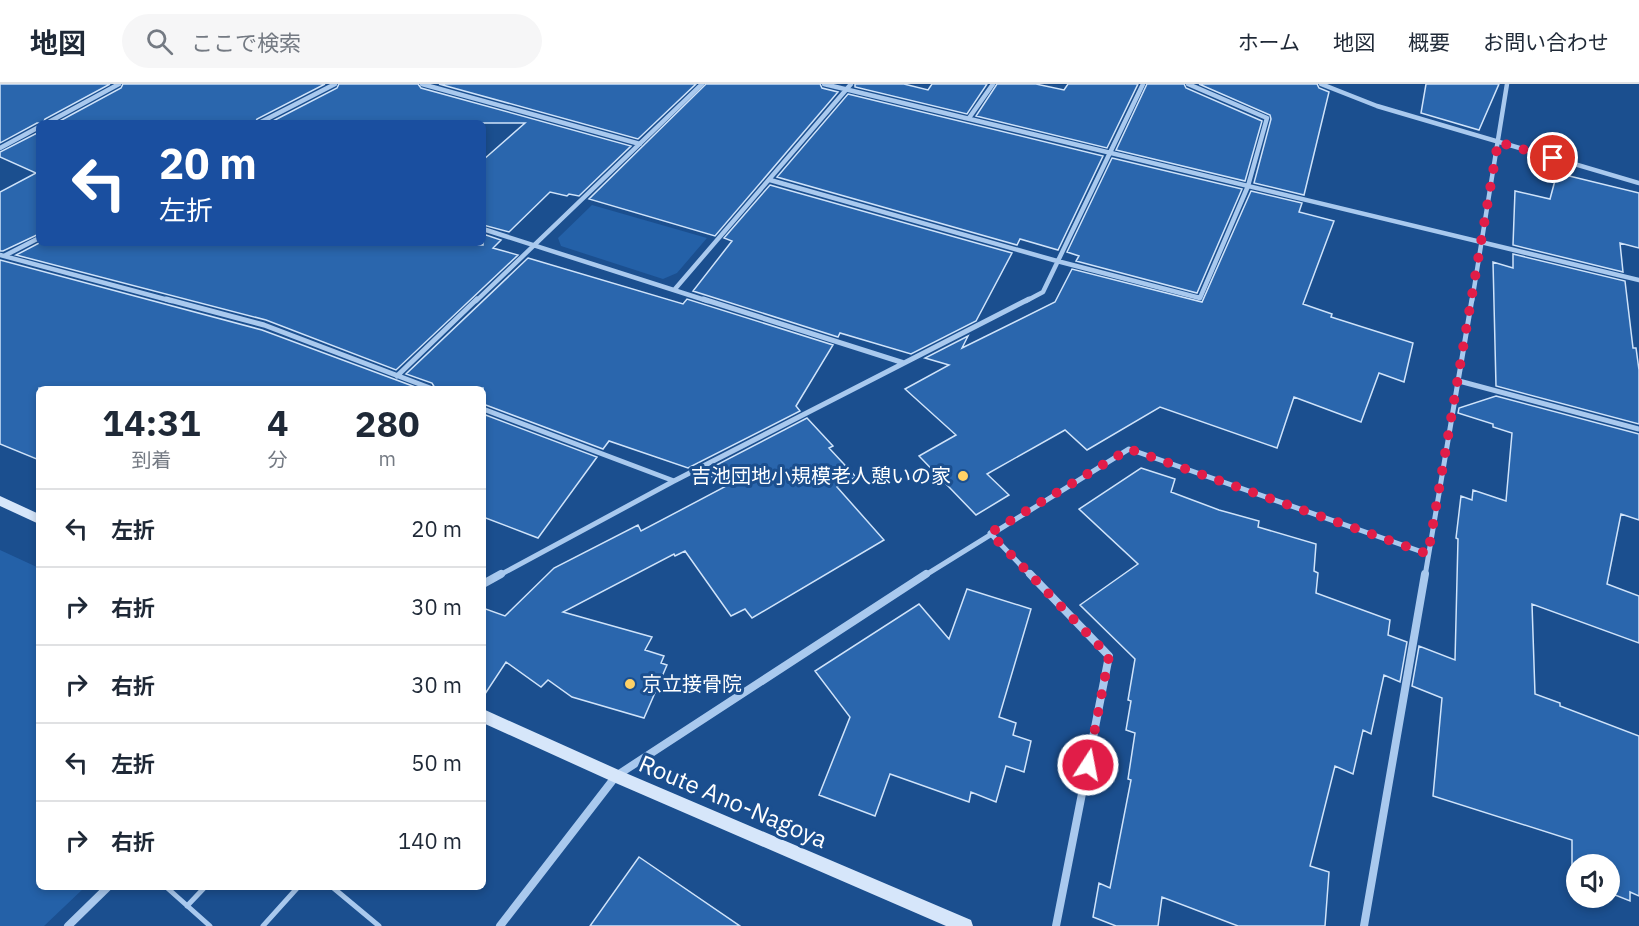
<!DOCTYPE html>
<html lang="ja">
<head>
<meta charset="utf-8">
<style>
	:root { --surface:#fff; --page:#f6f6f7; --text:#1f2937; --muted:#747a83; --line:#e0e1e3 }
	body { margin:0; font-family:"IBM Plex Sans","Noto Sans JP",sans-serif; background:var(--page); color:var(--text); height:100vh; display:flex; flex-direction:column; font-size:22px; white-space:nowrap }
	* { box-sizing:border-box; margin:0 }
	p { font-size:20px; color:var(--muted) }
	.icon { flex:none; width:33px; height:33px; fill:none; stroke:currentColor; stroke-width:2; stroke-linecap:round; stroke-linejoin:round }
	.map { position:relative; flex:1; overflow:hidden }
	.panel { position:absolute; left:36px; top:302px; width:450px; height:504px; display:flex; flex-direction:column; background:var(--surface); border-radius:9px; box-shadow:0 3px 9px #0003 }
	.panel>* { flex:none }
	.hud { position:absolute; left:36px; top:36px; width:450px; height:126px; border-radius:9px; box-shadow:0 3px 9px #0003; background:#1a4fa0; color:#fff; overflow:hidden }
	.buttons { position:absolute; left:1566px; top:770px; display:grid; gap:12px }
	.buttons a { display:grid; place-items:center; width:54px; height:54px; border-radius:50%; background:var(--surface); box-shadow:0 3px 9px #0003; font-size:30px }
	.pin { position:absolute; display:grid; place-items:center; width:51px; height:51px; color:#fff; margin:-26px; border:3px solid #fff; border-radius:50%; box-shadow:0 2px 6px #0007 }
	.me { position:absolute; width:66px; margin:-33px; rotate:11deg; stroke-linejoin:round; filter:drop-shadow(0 0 4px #0008) }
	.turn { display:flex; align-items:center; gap:21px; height:126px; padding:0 24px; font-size:27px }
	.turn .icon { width:78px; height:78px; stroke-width:2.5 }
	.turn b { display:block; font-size:42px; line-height:51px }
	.eta { display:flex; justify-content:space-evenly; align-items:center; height:102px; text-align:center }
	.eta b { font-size:36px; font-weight:700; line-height:42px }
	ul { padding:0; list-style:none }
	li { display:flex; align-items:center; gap:18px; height:78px; padding:0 24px; border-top:2px solid var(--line) }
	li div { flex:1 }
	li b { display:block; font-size:22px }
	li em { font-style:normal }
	header { display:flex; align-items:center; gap:36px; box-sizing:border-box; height:84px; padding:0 30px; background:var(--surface); border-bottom:2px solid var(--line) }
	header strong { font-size:28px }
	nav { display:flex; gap:33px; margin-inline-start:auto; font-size:21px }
	.search { width:420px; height:54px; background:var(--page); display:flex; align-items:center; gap:15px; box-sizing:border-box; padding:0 21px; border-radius:33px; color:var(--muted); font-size:22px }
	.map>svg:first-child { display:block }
</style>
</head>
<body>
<header>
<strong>地図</strong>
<div class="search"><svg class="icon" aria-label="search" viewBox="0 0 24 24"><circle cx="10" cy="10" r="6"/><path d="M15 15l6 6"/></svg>ここで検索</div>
<nav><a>ホーム</a><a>地図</a><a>概要</a><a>お問い合わせ</a></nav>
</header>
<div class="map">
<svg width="1639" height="842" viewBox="0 0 1639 842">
	<rect width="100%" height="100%" fill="#1b4f8f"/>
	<path fill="#2461a8" d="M592 121 707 154 677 189 663 195 561 162 558 154Z
		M0 466 39 484V802L85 803 44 842H0Z"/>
	<path fill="#2a66ad" stroke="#cfe3fa" stroke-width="1.5" d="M0 0H110L45 35 43 39H37L0 59Z
		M123 0H325L257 35 255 39H56L121 4Z
		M339 0H418L421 4 631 62 579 112 569 110 567 112 550 108 509 148 483 141V76L525 39H269L337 4Z
		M439 0H696L638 55Z
		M706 0H820L822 4 838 8 715 152 589 115Z
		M855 0H904L928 6 932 0H987L967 30 855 3Z
		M997 0H1036L1064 6 1068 0H1138L1107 64 976 32Z
		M1147 0H1184L1186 4 1262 37 1245 97 1116 66Z
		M1199 0H1317L1319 4 1329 8 1304 111 1254 99 1271 35 1270 31Z
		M1426 0H1499L1479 46 1421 29Z
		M848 10 1103 72 1058 166 1020 155 1017 161 777 93Z
		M39 48V150L3 167H0V108L36 89 0 73V68Z
		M1112 74 1242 105 1197 209 1076 177 1079 172 1067 168Z
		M1557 89 1639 109V164L1620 159 1623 188 1513 161 1515 107 1550 115Z
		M770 101 1012 169 976 237 911 270 840 249 838 253 693 207 732 157 724 154Z
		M1251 107 1302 119 1299 128 1334 137 1303 220 1332 230 1331 233 1413 259 1404 298 1379 289 1361 338 1294 313 1277 364 1160 323 1087 366 1065 346 987 390 1009 411 976 431 919 372 956 351 905 305 949 281 925 274 968 252 962 264 1055 218 1072 185 1202 218Z
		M483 150 501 156 493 164 518 171 396 286 266 236 16 171 39 159 483 161Z
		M1513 170 1625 197 1633 264H1636L1639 286V340L1496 302 1493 178 1513 184Z
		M528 174 683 220 687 215 833 261 796 322 800 327 688 384 609 357 603 365 483 320V304H435L432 299 406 290Z
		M0 176 262 246 418 304H39V376L0 360Z
		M1496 312 1639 350V436L1621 430 1607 500 1639 512V559L1532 520 1535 610 1560 619V622L1639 652V812L1630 808V817L1610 809V780H1576V795L1572 794V756L1433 712 1442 614 1412 602 1419 562 1455 576 1458 455 1456 454 1461 412 1472 416 1473 406 1506 417 1512 349 1493 343V340L1458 329 1459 324Z
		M483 330 597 373 538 454 483 433Z
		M807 334 833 362 829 364 856 393 837 403 884 456 752 534 745 525 731 532 685 467 675 472 674 470 563 528 652 553 645 566 664 572 661 579 667 581 644 634 572 613 548 596 541 603 506 578 483 613V524L505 532 554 484 638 441 641 447 732 399 701 389Z
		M1141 384 1175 395 1171 408 1219 426 1259 437 1258 443 1316 460 1314 487 1318 489 1316 509 1390 536 1388 551 1407 558 1400 598 1384 591 1371 650 1363 646 1353 690 1335 682 1310 782 1329 788 1325 842H1238L1162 813 1158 842H1116L1093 833 1099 799 1110 804 1131 696 1128 695 1135 649 1126 646 1131 617 1128 616 1135 575 1080 521 1138 480 1079 425Z
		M967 505 1031 525 999 633 1016 639 1013 651 1031 657 1024 688 1006 682 996 718 971 708 969 718 890 690 875 732 819 711 850 633 815 587 919 520 949 555Z
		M639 773 740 842H590Z"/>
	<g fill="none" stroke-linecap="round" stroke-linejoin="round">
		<path stroke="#a9c9ee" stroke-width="5" d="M165 802 210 842
			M331 802 379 842
			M187 822 206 802
			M263 842 299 802"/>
		<path stroke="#a9c9ee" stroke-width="4.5" d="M422 0 640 60
			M824 0 1639 196
			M1321 0 1377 22 1639 99
			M969 34 993 0
			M47 39 119 0
			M259 39 335 0
			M0 64 39 43
			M770 96 1057 177 1200 214 1248 102 1267 34 1188 0
			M483 145 708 217
			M0 171 172 217
			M4 172 39 154
			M675 205 851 0
			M476 217 702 0
			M1026 217 1043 208 1143 0
			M1472 217 1507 0"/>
		<path stroke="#a9c9ee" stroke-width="5" d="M166 215 264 241 430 304
			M703 215 904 279
			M397 292 477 215
			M1459 297 1639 345
			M483 325 674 397
			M990 449 1031 492
			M498 492 674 397 1029 215
			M924 492 1129 365 1428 470
			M1425 492 1472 215"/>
		<path stroke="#a9c9ee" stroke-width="8" d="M1030 490 1109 572 1056 842
			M483 500 501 490
			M68 842 109 802
			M500 842 616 692 926 490
			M1364 842 1425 490"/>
		<path fill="#d6e6fa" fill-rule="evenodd" d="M0 412 39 430V440L0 422Z
			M483 625 621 687 971 836 973 842H946L611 697 483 639Z"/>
	</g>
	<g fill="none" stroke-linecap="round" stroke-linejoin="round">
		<path stroke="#e11d48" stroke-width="10" stroke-dasharray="0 18" d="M1088 681 1109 572 990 449 1129 365 1428 470 1498 58 1553 74"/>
	</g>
	<g fill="#ffd166" stroke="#1b4f8f" stroke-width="2">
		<circle cx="963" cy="392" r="6"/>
		<circle cx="630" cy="600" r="6"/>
	</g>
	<g text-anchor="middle" stroke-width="6" stroke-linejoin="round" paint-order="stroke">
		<g font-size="20" fill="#fff" stroke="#1b4f8f" text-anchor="end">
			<text x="951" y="399">吉池団地小規模老人憩いの家</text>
			<text x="642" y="607" text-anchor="start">京立接骨院</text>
		</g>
		<g font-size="24" fill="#fff" stroke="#1b4f8f">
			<text transform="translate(733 718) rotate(23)" y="8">Route Ano-Nagoya</text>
		</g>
	</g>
</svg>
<div class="buttons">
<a><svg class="icon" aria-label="sound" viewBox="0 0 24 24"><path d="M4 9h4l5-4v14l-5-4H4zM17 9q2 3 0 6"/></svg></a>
</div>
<div class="pin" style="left:1553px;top:74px;background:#d93025"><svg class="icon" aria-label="arrive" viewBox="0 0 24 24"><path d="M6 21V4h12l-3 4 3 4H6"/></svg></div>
<svg class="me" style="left:1088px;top:681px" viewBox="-20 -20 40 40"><circle r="17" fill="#e11d48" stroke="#fff" stroke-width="3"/><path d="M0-11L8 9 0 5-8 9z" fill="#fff"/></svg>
<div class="hud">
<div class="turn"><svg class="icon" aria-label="left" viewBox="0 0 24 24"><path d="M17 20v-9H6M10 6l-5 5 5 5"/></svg><div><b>20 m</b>左折</div></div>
</div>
<section class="panel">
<div class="eta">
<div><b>14:31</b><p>到着</p></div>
<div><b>4</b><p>分</p></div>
<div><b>280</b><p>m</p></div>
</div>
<ul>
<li><svg class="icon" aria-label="left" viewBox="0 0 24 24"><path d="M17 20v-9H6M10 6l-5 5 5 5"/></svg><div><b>左折</b></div><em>20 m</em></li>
<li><svg class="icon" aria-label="right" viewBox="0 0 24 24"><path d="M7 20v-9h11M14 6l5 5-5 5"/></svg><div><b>右折</b></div><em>30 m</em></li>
<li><svg class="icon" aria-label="right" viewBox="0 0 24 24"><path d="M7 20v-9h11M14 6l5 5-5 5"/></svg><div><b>右折</b></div><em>30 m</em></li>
<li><svg class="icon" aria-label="left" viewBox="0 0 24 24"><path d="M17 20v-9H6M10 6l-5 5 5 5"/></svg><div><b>左折</b></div><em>50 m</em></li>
<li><svg class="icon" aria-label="right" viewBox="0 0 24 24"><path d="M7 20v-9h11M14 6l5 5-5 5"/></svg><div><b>右折</b></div><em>140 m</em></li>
</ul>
</section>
</div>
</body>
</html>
